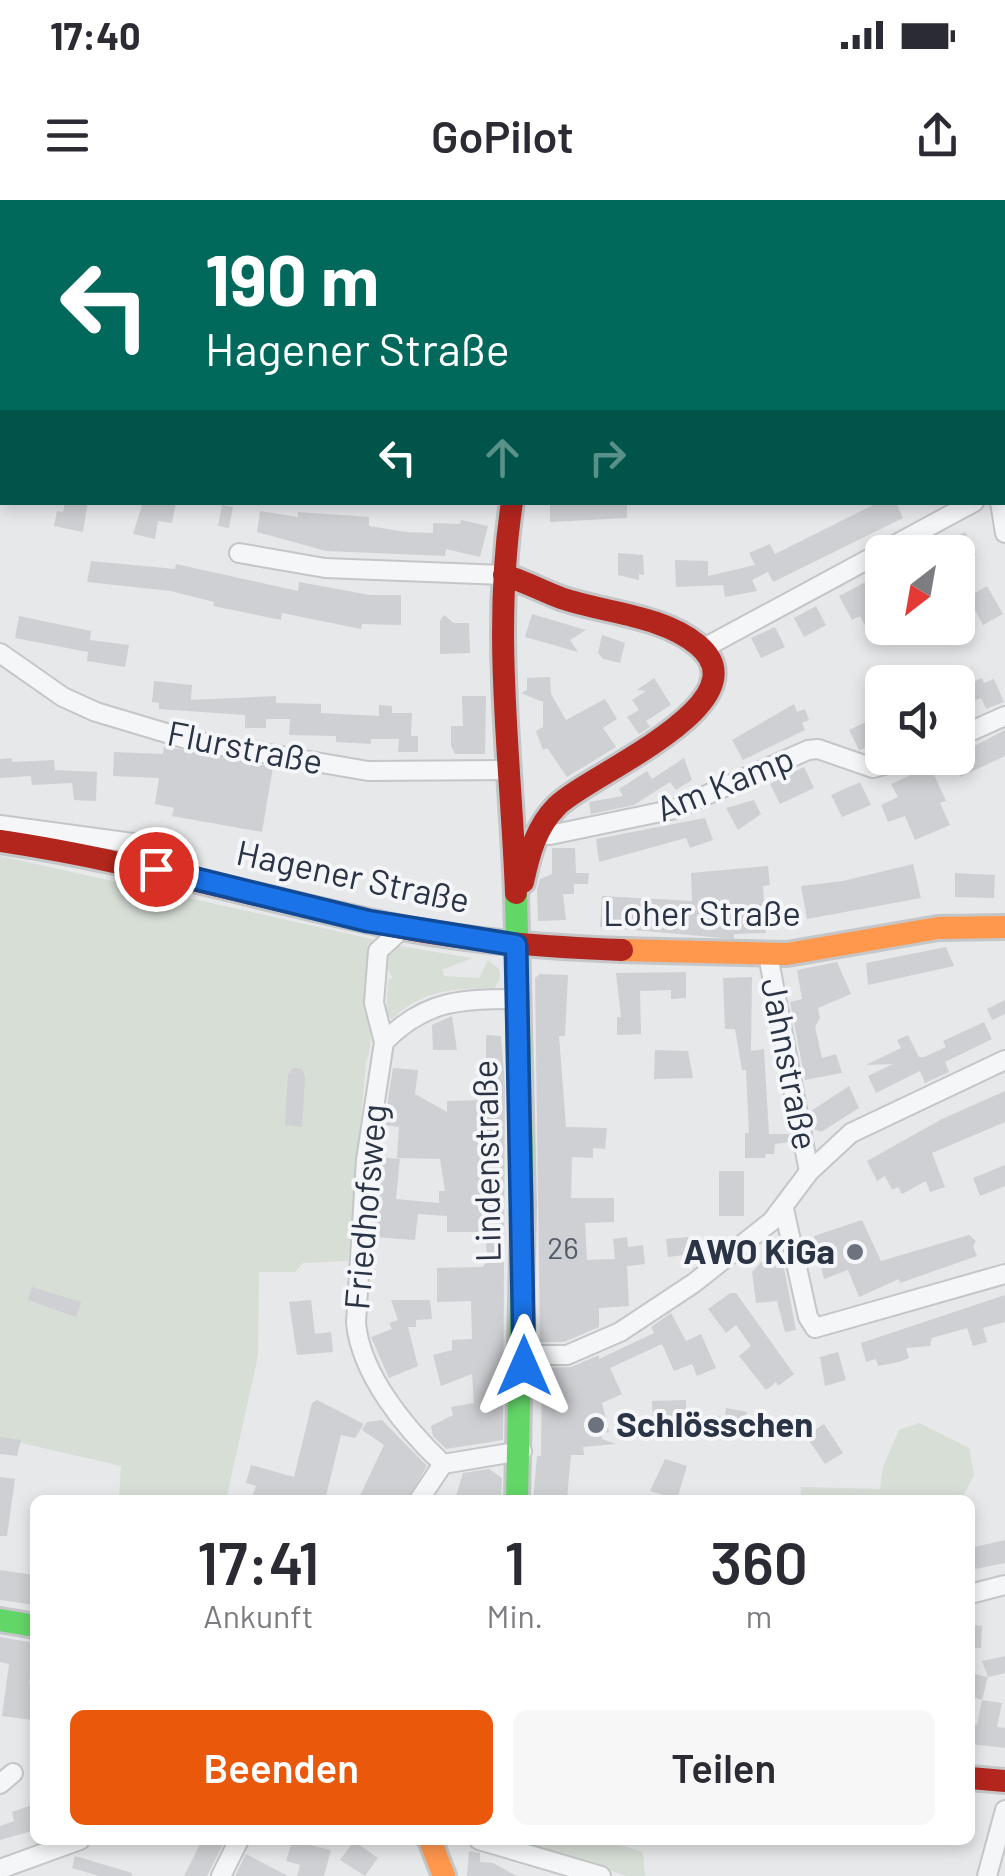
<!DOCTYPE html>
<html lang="de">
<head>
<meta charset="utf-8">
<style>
	:root { --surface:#fff; --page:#f7f7f7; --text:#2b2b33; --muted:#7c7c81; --accent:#ea580c }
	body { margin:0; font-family:Barlow,sans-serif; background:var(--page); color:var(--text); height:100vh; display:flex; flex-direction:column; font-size:38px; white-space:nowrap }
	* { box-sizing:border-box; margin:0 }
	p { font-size:32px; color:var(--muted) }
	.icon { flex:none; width:55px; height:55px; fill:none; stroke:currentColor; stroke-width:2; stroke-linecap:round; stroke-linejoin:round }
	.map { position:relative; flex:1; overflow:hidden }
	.drawer { position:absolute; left:30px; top:1295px; width:945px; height:350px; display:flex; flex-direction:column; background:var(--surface); border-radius:15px; box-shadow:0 5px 15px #0003 }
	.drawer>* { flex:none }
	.guide { position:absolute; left:0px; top:0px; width:1005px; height:305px; box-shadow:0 5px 15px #0003; background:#00695c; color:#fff; overflow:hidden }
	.needle { width:65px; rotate:211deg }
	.tools { position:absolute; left:865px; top:335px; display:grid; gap:20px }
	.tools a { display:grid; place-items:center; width:110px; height:110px; border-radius:15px; background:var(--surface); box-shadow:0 5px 15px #0003; font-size:50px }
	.pin { position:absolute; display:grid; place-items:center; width:85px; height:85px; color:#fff; margin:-42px; border:5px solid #fff; border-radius:50%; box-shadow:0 2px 10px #0007 }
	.me { position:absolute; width:110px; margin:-55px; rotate:0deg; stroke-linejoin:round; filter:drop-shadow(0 0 8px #0008) }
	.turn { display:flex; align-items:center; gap:35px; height:210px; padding:0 40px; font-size:45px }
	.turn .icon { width:130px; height:130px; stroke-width:2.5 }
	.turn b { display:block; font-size:70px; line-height:85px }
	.lanes { display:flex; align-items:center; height:95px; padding:0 40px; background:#0003; justify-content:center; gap:50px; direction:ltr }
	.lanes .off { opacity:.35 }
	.eta { display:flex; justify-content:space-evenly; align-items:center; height:170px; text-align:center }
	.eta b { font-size:60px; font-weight:600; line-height:70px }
	.action { display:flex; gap:20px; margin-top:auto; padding:20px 40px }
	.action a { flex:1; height:115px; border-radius:15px; background:var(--accent); color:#fff; font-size:40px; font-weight:600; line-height:115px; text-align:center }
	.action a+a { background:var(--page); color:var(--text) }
	.status { display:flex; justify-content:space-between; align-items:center; height:70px; padding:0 50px; background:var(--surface); direction:ltr }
	.status svg { height:28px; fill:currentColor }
	header { display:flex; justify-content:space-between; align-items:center; height:130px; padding:0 40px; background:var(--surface); font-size:45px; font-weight:600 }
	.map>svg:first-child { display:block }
</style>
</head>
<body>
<div class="status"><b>17:40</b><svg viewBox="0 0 49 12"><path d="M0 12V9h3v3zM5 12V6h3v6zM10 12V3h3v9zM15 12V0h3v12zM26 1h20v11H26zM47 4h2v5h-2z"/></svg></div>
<header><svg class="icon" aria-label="menu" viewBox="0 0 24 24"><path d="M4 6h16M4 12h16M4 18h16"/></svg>GoPilot<svg class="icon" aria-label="share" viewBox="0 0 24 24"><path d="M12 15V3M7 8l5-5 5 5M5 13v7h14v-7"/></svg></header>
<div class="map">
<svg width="1005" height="1676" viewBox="0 0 1005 1676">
	<rect width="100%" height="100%" fill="#e6e8ea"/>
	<path fill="#d6ded6" d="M0 656 372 739C371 772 376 837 366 863L348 1061 303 1063 295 1072H259L258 1156 226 1300H119L121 1266 0 1238Z
		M399 746 472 758 442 770 444 776 479 778 488 760 499 769 500 779 494 789C455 787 421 791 392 819L386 814 388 780 393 778 387 768 388 755Z
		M919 1223 969 1248 974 1275 961 1300H801V1287L880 1289 883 1267 899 1230Z
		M515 1640H604L643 1652 645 1676H627Z"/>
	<path fill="#ced0d3" d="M65 302H88L83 332 54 326 57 311 63 312Z
		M143 302H176L172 323 158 321 155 339 133 334Z
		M550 302H627V318L550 322Z
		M879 302H896L903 318 773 382 768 372 752 380 757 391 725 397 723 385 676 387 675 360 708 361V376L755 365 749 353 770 344 775 354Z
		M222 305 233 307 229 328 218 326Z
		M260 311 298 317V312L369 317V326L406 332 433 333V323L460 324 461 320 488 326 480 357 446 349 445 356 326 351 257 332Z
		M965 332 976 355 958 365V352H925L924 343 935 338 939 346Z
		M618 353 643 355 644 375 639 374V380L618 375Z
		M91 361 175 369 176 364 298 391 299 382 370 395H401V425L362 424 361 429 282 413 281 420 213 406 214 402 171 391 87 382Z
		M877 376 882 387V436L873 441 860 416 852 420 839 396Z
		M987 386 1003 414 983 425 968 397Z
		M816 406 826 425 804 437 794 418Z
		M532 414 586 430 570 440 578 452 525 437Z
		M444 415 454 423H469L470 453 440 454V421Z
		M19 416 91 431 90 440 129 445 125 467 87 461 88 452 15 438Z
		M775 427 785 447 761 458 751 438Z
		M602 435 625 443 620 463 603 459 598 453Z
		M550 477 551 494 566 520 605 499 617 519 603 528 616 547 567 577 547 548 543 550 536 531 543 527V502L521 493 527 490V478Z
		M654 478 671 505 646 521 650 527 639 534 627 517 639 510 632 500 646 491 637 490Z
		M982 478 984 483 994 479 1004 502 986 509 981 498 971 502 964 486Z
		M154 481 192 485 191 500 276 496V503L321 504V513L379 516V505L392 506V513H412L411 536H418V552H398L399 539H371V544L336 542V536L289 535 290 519H266V528H245V515L159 509V503L152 502Z
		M462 496H486L485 554H455L451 546V526H463Z
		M794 504 797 512 805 509 809 520 802 523 805 530 743 560 732 540Z
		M876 517 882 543 859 550 849 530Z
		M1005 530V556L960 577 951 558Z
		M164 546 273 567 262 632 172 616 174 608 155 604 159 578 113 576 114 552 163 554Z
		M12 558V562L54 560 55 570 97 572 96 601 74 600 72 583 32 585 31 576 0 578V559Z
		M684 558 692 580 676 590 670 582 634 605 591 614 589 602 623 596 619 589 647 571 652 579Z
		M930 566 946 601 940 603 950 625 915 640 905 616 888 622 881 605 898 597 891 584Z
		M804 567 814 588 780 604 770 584Z
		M860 582 871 605 842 617 831 595Z
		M754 600 761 614 738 630 726 608Z
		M705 618 713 640 690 648 686 638 599 662 596 639Z
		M552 648H575L576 673H589L588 684H574V694H563L566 720 538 721 537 690 540 679 552 674Z
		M913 664 921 698 807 719 801 686 843 681Z
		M768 666 770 685 763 686 766 733 734 734V739L600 727 602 696 692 701 691 673Z
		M955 673 995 675 994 698 955 697Z
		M946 747 954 766 868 785 866 763Z
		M837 762 851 794 818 808 820 818 815 827 822 858 836 854 842 873 805 880 790 802 802 799 797 770Z
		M686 772V798L671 799V790L640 791 641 834 617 835V817H621L616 773Z
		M540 774 568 775 565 836H559L566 927 607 928 605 949 593 948V958L572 957 571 998H614V1022L585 1023 587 1060 615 1059 613 1039 627 1037 628 1047 643 1045 645 1064 627 1066 629 1106 599 1108V1127L564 1142H540L535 778Z
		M752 777 751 851 764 849 769 934H789L791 942 775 944 774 954H766L765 958H745V933H749L746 870H742L735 829H725L723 778Z
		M1005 800V814L992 820 987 809Z
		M452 816 457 850H433L432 825Z
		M984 822 992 839 945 862 949 872 925 883 920 871 876 893 868 876 893 864 866 865 901 848 897 840 908 835 919 857H924L946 847 943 841Z
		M486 835 501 836 505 885 503 1240 446 1249 433 1236 431 1226 453 1215 451 1207 474 1203 472 1174 441 1186 433 1155 452 1150V1140L472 1139 471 1101 437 1102V1068L482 1067 487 1062 486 1039H481V1032H447V1016L418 1014 415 1040 374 1037 378 968 380 957 400 959 396 999 439 1003V991H445L440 959 397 958 399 927 384 925 393 868 418 870 415 894 447 912V901L486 900Z
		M655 850 688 851 693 878 654 879Z
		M293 868 302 869 305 877 302 927 285 925 288 875Z
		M849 886 859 908 821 932 814 929 811 911Z
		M1005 891V922L932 953 945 987 930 992 926 981 902 994 898 987 892 990 885 976 877 981 867 961 942 919Z
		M1005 965V986L980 996 973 978Z
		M719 971H744V1016H719Z
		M862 1020 881 1061 969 1035 976 1041 973 1046 977 1056 900 1083 899 1079 859 1097 848 1070 824 1079 814 1036Z
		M690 1037 692 1054 668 1057 666 1039Z
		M774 1061 776 1068H784L796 1130 785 1132 777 1101 756 1103 752 1072 761 1062Z
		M32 1087 81 1102 76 1117 28 1100Z
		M730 1093H736L794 1174 778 1186 776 1182 766 1190 739 1156 751 1146 736 1125 726 1133 708 1109Z
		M1005 1095V1122L983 1128 987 1142 973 1146 967 1128 932 1138 930 1146 906 1148 909 1158 899 1162 878 1166 876 1159 866 1162 861 1143Z
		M311 1100 315 1134 331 1132 333 1152 297 1155 289 1102Z
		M391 1100H430L432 1119 416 1120V1127H408L418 1166 389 1178 371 1137 392 1129 389 1123 398 1120Z
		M671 1113 686 1141 701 1134 716 1168 697 1176 692 1164 674 1171 662 1144 610 1168 622 1194 602 1203 609 1232 601 1233 602 1239 616 1244 583 1247 584 1255H571L567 1299 533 1300 537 1256H541L542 1168 571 1167 599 1155V1159L654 1133 651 1127Z
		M838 1152 846 1180 825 1186 820 1157Z
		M317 1200 364 1224 355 1238 341 1235 325 1300H251L256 1286 246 1283 251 1265 294 1277 312 1203Z
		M686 1200 687 1237 634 1238V1222H653L652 1201Z
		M726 1208 747 1212 741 1236 714 1230 717 1216 725 1218Z
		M382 1220 427 1266 407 1300H358L384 1245 362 1230 367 1222Z
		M824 1224 843 1253 825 1264 806 1236Z
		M0 1237 21 1240 17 1256 0 1254Z
		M665 1259 687 1266 677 1299 650 1291Z
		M489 1269 502 1278 501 1300H455L463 1273Z
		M0 1277 15 1279 7 1336H0Z
		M1005 1340V1363L970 1370V1348Z
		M0 1370 35 1375V1405L0 1400Z
		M970 1425 982 1426 981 1448H970Z
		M0 1437 35 1443 29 1484 35 1485 32 1520 2 1516 9 1464 0 1462Z
		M1005 1456V1473L988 1477 982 1461Z
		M975 1474 988 1477 982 1500 970 1496Z
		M982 1500 1002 1503 997 1527 1005 1528V1548L970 1544V1524L977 1525Z
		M35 1604V1630L0 1640V1626L14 1621 12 1612Z
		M202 1640 223 1644 207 1676H184Z
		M292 1641 331 1650 324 1676H297L300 1665 286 1661Z
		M354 1641 378 1658 365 1676 340 1660Z
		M469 1651 480 1653V1662L493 1663 517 1676H467Z
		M246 1654 288 1676H235Z
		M75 1656 132 1673V1676H99L72 1668Z"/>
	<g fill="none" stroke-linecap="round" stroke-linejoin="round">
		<g stroke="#c4c6c8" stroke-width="22">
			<path id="street" d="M529 2 535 0
				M0 114 2 113
				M1002 117 1005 116
				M1000 302 1005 333
				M239 353 325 368 504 375
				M704 448 974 302
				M0 453 63 497 96 512 193 541 368 571 509 570
				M958 537 1005 516
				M0 625 140 644
				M536 633 550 635 675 609 808 550 818 549 873 568 910 558
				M403 728 378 751 374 803 384 842 366 960 356 1123C361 1175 406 1229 443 1264
				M768 755 809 972
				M384 842C426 799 462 799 520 799
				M784 1009 808 1117 815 1128 1005 1074
				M524 1155H567L620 1132 694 1083 772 1021 809 972 851 933 1005 860
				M419 1300 443 1264 522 1251
				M970 1394 1005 1385
				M0 1584 13 1573
				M479 1640 601 1676
				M0 1669 80 1640
				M221 1676 239 1640
				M987 1676 1005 1610"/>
		</g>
		<g stroke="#c4c6c8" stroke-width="28">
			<path id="fast" d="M516 693 523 1005 517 1300
				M0 1420 35 1426"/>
		</g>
		<g stroke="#c4c6c8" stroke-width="28">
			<path id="slow" d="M585 0V2
				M622 750 787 754 938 728 1005 727
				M430 1640 444 1676"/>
		</g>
		<g stroke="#c4c6c8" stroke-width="28">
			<path id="jam" d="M512 302C492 433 511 562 516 693
				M504 375C524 381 542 391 561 398 604 413 662 415 698 445 767 503 587 575 557 606 536 627 529 654 523 682
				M0 641C136 661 267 701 402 728 475 742 548 747 622 750
				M970 1578 1005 1581"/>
		</g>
		<use href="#street" stroke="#f5f6f7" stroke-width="18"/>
		<use href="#fast" stroke="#63d668" stroke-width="22"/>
		<use href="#slow" stroke="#ff974d" stroke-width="22"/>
		<use href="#jam" stroke="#b3261e" stroke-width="22"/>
	</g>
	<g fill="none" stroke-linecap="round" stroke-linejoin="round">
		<g stroke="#114b97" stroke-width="25">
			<path id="route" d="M156 669 368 721 516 745 524 1166"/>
		</g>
		<use href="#route" stroke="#1a73e8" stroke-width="18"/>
	</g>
	<g fill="#6c737f" stroke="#f4f6f9" stroke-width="4">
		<circle cx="855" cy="1052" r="10"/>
		<circle cx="596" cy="1225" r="10"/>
	</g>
	<g text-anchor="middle" stroke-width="8" stroke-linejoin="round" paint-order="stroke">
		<g font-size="30" fill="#545c69">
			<text x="563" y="1059">26</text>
		</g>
		<g font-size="35" fill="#2b3445" stroke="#f4f6f9">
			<text transform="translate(245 548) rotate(11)" y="12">Flurstraße</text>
			<text transform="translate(725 584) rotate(-22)" y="12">Am Kamp</text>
			<text transform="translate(353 677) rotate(12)" y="12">Hagener Straße</text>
			<text x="702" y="726">Loher Straße</text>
			<text transform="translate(789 864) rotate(79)" y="12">Jahnstraße</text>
			<text transform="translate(487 961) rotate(-91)" y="12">Lindenstraße</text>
			<text transform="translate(366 1007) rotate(-85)" y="12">Friedhofsweg</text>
		</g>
		<g font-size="35" font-weight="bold" fill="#2b3445" stroke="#f4f6f9" text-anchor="end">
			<text x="835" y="1064">AWO KiGa</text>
			<text x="616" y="1237" text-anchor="start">Schlösschen</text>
		</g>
	</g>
</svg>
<div class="tools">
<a><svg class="needle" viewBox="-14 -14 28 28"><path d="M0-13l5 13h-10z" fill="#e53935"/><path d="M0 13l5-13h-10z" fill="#7c7c81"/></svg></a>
<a><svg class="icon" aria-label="sound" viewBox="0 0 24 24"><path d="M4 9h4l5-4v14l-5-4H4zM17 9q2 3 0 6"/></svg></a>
</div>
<div class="pin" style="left:156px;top:669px;background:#d93025"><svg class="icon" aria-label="arrive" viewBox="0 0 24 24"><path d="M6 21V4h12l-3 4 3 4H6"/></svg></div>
<svg class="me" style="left:524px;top:1166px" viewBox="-20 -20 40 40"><path d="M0-17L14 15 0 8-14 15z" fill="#1a73e8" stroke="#fff" stroke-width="4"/></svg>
<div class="guide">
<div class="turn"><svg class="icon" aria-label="left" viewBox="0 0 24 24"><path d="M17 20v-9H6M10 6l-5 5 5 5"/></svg><div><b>190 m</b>Hagener Straße</div></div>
<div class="lanes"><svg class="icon" aria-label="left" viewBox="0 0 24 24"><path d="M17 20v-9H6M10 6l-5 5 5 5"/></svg><svg class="icon off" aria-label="ahead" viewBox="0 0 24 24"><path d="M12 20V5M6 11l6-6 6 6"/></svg><svg class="icon off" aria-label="right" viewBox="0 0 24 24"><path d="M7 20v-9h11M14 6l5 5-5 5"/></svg></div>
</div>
<section class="drawer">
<div class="eta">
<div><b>17:41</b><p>Ankunft</p></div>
<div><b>1</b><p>Min.</p></div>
<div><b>360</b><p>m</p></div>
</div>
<div class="action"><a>Beenden</a><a>Teilen</a></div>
</section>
</div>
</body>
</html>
